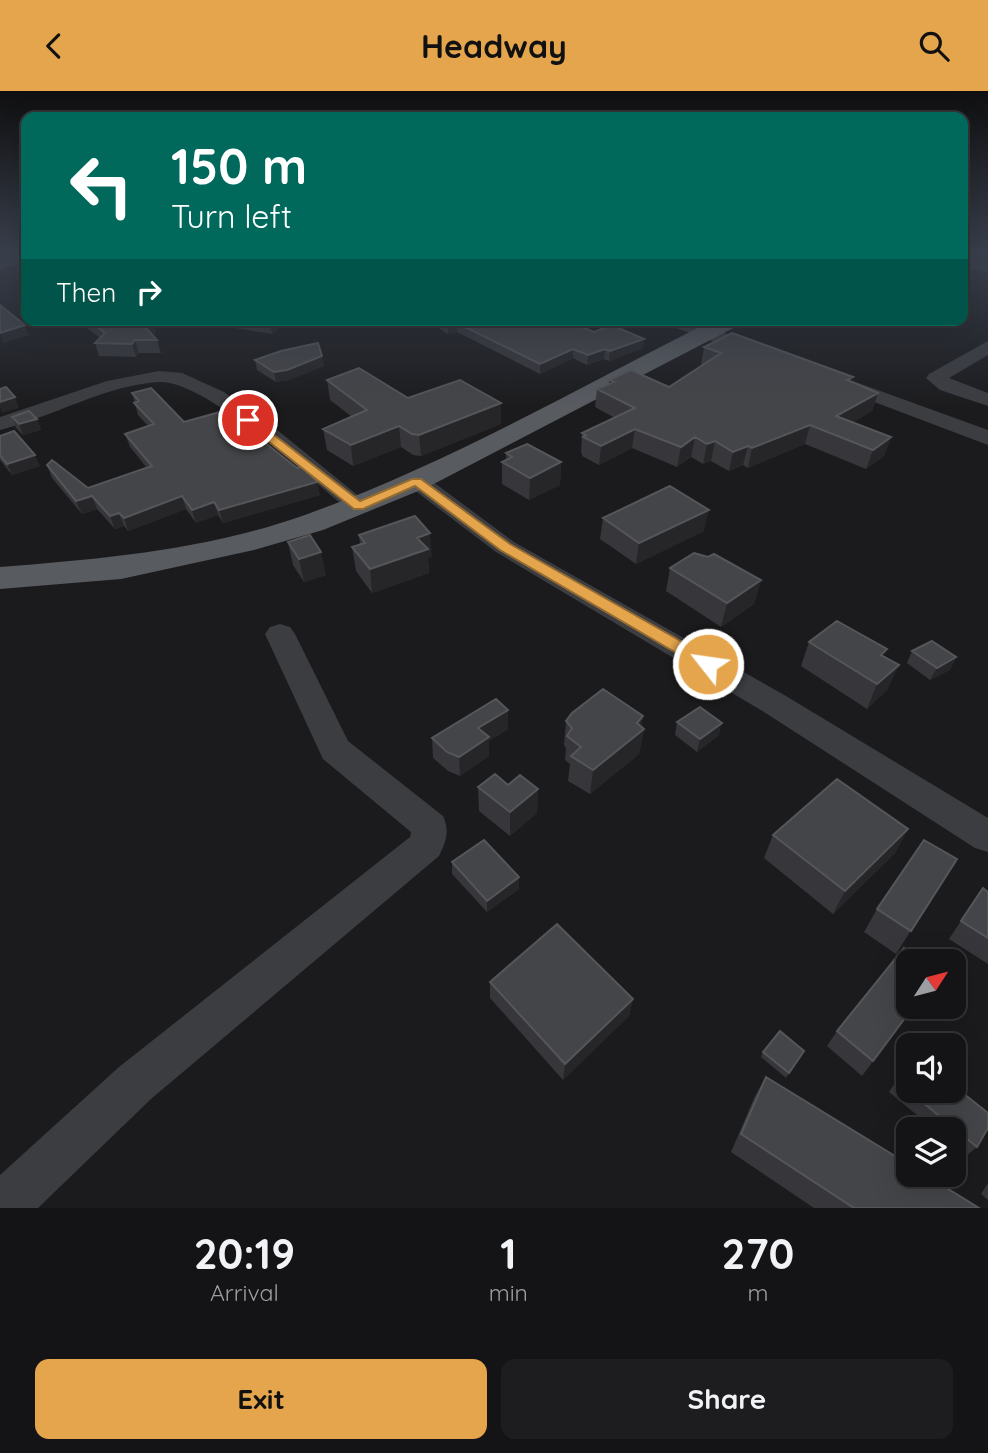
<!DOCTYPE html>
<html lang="en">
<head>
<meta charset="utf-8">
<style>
	:root { --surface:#141416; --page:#1d1d1f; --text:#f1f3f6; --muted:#9d9ea1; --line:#333335; --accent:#e4a54c }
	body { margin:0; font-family:Quicksand,sans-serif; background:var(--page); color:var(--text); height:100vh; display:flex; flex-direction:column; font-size:26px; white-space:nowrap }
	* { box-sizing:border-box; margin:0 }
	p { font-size:23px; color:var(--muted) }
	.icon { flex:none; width:38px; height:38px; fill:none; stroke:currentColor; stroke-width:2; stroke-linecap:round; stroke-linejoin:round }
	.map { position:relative; height:1117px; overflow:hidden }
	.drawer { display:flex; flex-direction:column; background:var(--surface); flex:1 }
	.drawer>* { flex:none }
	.hud { position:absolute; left:21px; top:21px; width:947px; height:214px; border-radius:14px; box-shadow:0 7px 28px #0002,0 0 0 2px var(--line); background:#00695c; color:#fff; overflow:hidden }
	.needle { width:46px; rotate:54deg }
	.fabs { position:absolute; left:896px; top:858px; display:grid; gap:14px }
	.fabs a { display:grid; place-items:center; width:70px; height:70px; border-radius:14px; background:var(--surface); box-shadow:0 7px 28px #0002,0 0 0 2px var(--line); font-size:35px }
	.pin { position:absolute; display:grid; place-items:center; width:60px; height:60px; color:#fff; margin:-30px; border:4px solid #fff; border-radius:50%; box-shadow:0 2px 7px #0007 }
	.me { position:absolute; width:77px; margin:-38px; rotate:300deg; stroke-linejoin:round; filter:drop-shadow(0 0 5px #0008) }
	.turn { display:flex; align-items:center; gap:24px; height:147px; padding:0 35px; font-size:32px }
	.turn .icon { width:91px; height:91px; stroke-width:2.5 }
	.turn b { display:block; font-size:49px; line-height:60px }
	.then { display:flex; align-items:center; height:66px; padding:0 35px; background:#0003; gap:14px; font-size:26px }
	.eta { display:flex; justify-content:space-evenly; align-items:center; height:119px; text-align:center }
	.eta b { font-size:42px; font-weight:700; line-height:49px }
	.button { display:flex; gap:14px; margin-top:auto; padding:14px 35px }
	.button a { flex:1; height:80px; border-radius:14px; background:var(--accent); color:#111; font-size:28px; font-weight:700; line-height:80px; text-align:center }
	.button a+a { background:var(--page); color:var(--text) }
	header { display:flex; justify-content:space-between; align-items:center; height:91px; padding:0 35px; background:var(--accent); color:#111; font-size:32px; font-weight:700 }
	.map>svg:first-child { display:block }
</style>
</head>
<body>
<header><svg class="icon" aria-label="back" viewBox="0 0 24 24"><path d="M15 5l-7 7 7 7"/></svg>Headway<svg class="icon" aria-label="search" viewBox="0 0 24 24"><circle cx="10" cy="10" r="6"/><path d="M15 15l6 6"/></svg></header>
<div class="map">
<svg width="988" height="1117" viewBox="0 0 988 1117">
	<rect width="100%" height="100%" fill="#1b1b1d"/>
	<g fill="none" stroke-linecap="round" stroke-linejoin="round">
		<path fill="#3c3d41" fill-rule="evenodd" d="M26 162V171L0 178V168Z
			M962 167 988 172V182L962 176Z
			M662 229H688L767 257 769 261 760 267 753 265 665 233Z
			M988 250V264L949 287 988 302V315L940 299 926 287 929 283Z
			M159 280 182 282 224 301 276 338 371 415 368 420 359 422 350 420C311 389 206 288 158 291 103 295 53 326 0 339V326L107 290Z
			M839 285 988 339V354L832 295 829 291 832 287Z
			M417 383 425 385 514 451 786 605 988 727V761L975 757 764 621 496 461 409 395 405 390 409 385Z
			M280 533 290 536 295 543 348 650 443 725C450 740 446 751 439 765L151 1008 38 1117H0V1084L119 976 410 746 411 741 323 668 265 543 270 536Z"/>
		<path fill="#585b60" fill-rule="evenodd" d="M713 229H742L739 234 428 396 323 439 254 459 121 488 0 498V476C101 468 205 459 302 425 445 374 578 297 713 229Z"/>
	</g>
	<path fill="#37373b" d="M26 177V191L22 187 19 178Z
		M82 229H153L156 241 153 244 157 249 161 262H139L136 266 99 265 95 252 100 247 83 234Z
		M228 229H290L272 243 229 236Z
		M409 229H564L594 241 644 248 643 257 609 270 604 268 587 274 573 267 540 283 457 241 448 243 430 232 418 235Z
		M704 256 851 291 878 302 872 320 853 331 891 346 884 365 866 378 805 353 748 377 743 374 729 380 711 370 703 373 691 366 677 376 632 357 599 374 582 365V362H581L582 342 615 327 595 316 597 298 609 293V289L669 296 702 274H701Z
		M255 269 324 275 289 289 276 291 257 279Z
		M327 289 408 307 501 312V333L421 365 413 364 401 356 353 375 327 359 323 338 352 326 330 309Z
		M132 302 184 331 238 341 297 377 317 391 320 404 223 432 218 424 196 432 186 418 128 440 124 435 115 438 97 418 82 423 52 387 47 374 88 397 147 377 130 356 125 343 148 335 138 324Z
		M12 326 37 328 41 339 23 344 16 337Z
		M0 345 40 375 12 384 0 369Z
		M506 362 561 371 560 394 529 409 502 393V371L506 369Z
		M603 427 704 440 636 473 600 448Z
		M359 444 432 466 428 467 429 482 372 502 356 480 352 456 360 454Z
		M288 451 326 484 304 491 293 474Z
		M670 477 761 489 754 513 721 536 666 500Z
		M809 551 884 566 888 598 867 618 801 575Z
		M912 560 956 566 950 579 930 589 907 572Z
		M643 625 641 636 644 638 639 663 590 703 568 690 570 673 565 669 566 657 564 654 566 630Z
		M677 631 719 644 697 661 675 644Z
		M508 638 489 650V665L460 685 448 680 433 667 432 647Z
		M508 694 538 698 537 722 510 745 479 720 478 696Z
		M908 738 895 762 833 823 764 767 773 744Z
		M957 768 896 863 864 841 877 818Z
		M452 771 519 798 487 821 452 783Z
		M983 797 988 801V873L949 848Z
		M490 891 633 908 629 925 563 989 490 907Z
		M914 915 862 985 827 955 837 940Z
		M763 961 801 965 786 987 761 966Z
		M908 973V999L977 1056 966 1065 954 1055V1038H934L889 1001Z
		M766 986 979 1117H814L731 1061 755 1005Z
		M988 1092V1109L981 1103Z"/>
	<path fill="#262629" d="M152 229H153L156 241 149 249 145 236Z
		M271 229H290L272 243 270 230Z
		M418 229H430V232L418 235Z
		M457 232V241L448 243V234Z
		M25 234 29 244 3 252 0 242Z
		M644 248 643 257 609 270 610 260Z
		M135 249 139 262 136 266 132 253Z
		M573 258V267L540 283V273Z
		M605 258 604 268 587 274 588 264Z
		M322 265 324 275 289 289 276 291 274 281Z
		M878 302 872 320 833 343 836 325Z
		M15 306 19 317 2 322 0 317V311Z
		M501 312V333L421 365 419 344Z
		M37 328 41 339 23 344 19 333Z
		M810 334 805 353 748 377 752 357Z
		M399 335 401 356 353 375 351 354Z
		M635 338 632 357 599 374 601 355Z
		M695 346 691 366 677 376 681 356Z
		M891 346 884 365 866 378 873 359Z
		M715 350 711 370 703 373 707 353Z
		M748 355 743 374 729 380 733 361Z
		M35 364 40 375 12 384 7 373Z
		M561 371 560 394 529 409 530 387Z
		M317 391 320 404 223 432 219 419Z
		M92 405 97 418 82 423 76 410Z
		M182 405 186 418 128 440 124 427Z
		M214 411 218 424 196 432 192 419Z
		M709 419 704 440 636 473 639 452Z
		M119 422 124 435 115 438 110 425Z
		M430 442 432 466 428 467 429 482 372 502 370 478 417 447Z
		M321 461 326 484 304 491 299 468Z
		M761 489 754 513 721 536 727 512Z
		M956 566 950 579 930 589 937 577Z
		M899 574 888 598 867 618 877 593Z
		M508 619V638L489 650V665L460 685 459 666 478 637Z
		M643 625 640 642 644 638 639 663 590 703 593 679Z
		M722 632 719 644 697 661 700 648Z
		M538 698 537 722 510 745V721Z
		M908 738 895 762 833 823 845 800Z
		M519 786V798L487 821V810Z
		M633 908 629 925 563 989 565 973Z"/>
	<path fill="#444548" stroke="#54565a" stroke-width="2" d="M26 177V185L19 178Z
		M0 214 25 234 0 242Z
		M89 229H152L145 236 157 249H135L132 253 95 252 105 242Z
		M440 229H564L594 241 612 234 644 248 610 260 605 258 588 264 573 258 540 273 457 232 448 234Z
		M732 242 853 286 847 289 878 302 836 325 891 346 873 359 810 334 752 357 748 355 733 361 715 350 707 353 695 346 681 356 635 338 601 355 583 346 586 344 582 342 635 317 597 298 614 291 609 289 631 279 669 296 721 262 704 256Z
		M318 252 322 265 287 279 274 281 255 269 281 260Z
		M359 277 408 307 460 289 501 312 419 344 412 343 399 335 351 354 323 338 367 319 327 289Z
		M6 296 15 306 0 311V298Z
		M151 297 184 331 220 321 238 341 248 338 297 377 303 376 317 391 219 419 214 411 192 419 182 405 124 427 119 422 110 425 92 405 76 410 47 374 52 369 88 397 152 375 125 343 154 333 134 312 139 310 132 302Z
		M29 320 37 328 19 333 12 326Z
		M14 340 35 364 7 373 0 364V345Z
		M527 353 561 371 530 387 502 371 512 366 506 362Z
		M670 395 709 419 639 452 603 427Z
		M415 425 430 442 417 447 428 458 370 478 352 456 365 452 359 444Z
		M310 444 321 461 299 468 288 451Z
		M694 462 708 466 714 463 761 489 727 512 670 477Z
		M837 530 887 558 881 564 899 574 877 593 809 551Z
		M932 550 956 566 937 577 912 560Z
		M603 598 643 625 637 632 644 638 593 679 571 665 581 656 567 645 572 637 566 630 572 622Z
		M496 608 508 619 478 637 489 646 459 666 447 661 432 647Z
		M700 616 722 632 700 648 677 631Z
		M495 683 508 694 520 684 538 698 510 721 478 696Z
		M837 688 908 738 845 800 773 744Z
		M484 749 519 786 487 810 452 771Z
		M924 749 957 768 911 840 877 818Z
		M983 797 988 801V847L961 830Z
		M557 833 633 908 565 973 490 891Z
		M904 857 921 870H908V915H914L873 970 837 940Z
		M780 940 804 960 789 982 763 961Z
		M908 975V999H954V995L988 1022V1037L977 1056 898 991Z
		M766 986 908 1073V1083H924L979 1117H854L741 1043Z"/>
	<linearGradient id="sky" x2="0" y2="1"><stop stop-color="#0f0f10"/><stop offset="0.51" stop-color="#393f4c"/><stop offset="1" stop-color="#393f4c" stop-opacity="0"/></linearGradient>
	<rect width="988" height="317" fill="url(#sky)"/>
	<path fill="#e4a54c" stroke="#946b31" stroke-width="2" d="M244 327H252L360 410 412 388H421L510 453 714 569 716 573 714 577H702L500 459 415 395 363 418H354L244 331Z"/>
</svg>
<div class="fabs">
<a><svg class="needle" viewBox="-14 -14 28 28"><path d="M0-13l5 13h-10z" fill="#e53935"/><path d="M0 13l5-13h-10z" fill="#9d9ea1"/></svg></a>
<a><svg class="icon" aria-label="sound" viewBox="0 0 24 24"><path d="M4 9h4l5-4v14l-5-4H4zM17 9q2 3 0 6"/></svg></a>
<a><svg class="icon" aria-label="layers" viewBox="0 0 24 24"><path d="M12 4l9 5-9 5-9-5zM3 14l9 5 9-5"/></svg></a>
</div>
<div class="pin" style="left:248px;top:329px;background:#d93025"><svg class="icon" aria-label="arrive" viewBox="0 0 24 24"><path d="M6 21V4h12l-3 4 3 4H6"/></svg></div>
<svg class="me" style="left:708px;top:573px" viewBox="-20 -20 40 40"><circle r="17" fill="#e4a54c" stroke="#fff" stroke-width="3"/><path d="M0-11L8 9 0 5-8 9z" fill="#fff"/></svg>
<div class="hud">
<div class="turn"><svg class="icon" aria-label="left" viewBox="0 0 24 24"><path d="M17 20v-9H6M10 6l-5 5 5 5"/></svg><div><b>150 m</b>Turn left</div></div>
<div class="then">Then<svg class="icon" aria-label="right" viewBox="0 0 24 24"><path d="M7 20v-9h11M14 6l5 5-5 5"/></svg></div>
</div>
</div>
<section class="drawer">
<div class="eta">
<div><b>20:19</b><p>Arrival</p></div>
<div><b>1</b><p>min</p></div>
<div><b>270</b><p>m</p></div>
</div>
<div class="button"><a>Exit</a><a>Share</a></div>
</section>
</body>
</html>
